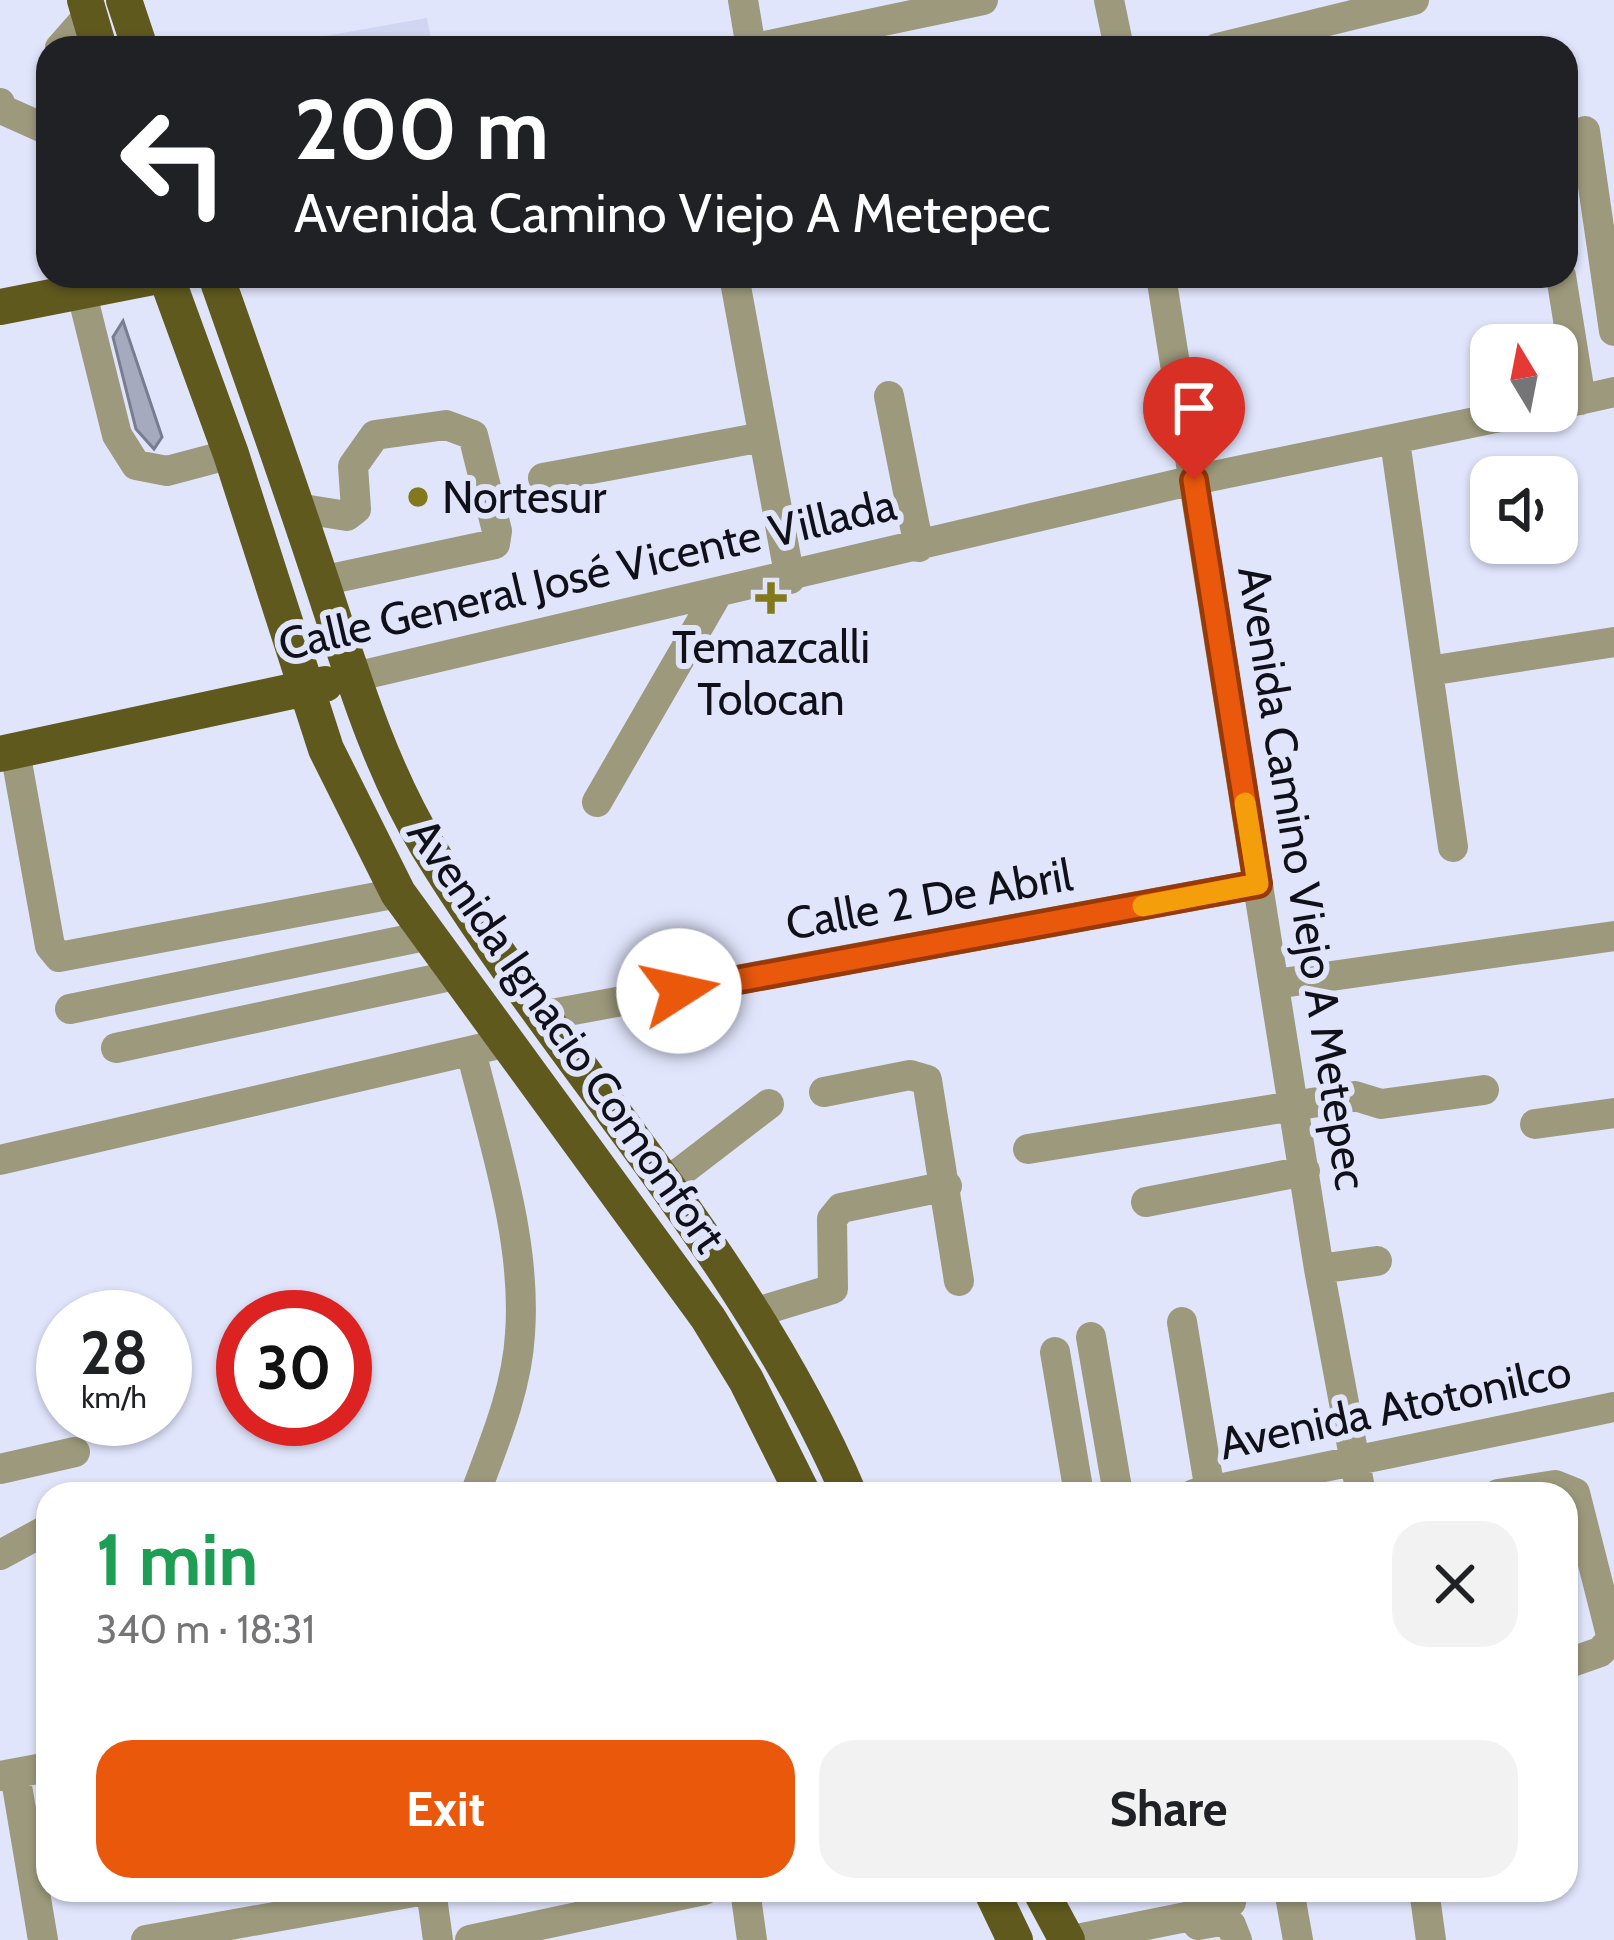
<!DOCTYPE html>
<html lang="en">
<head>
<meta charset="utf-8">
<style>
	:root { --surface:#fff; --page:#f2f2f2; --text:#202124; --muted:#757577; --accent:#ea580c }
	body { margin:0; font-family:Cabin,sans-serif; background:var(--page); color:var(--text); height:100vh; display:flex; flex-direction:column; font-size:45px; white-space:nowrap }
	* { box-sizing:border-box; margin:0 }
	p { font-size:39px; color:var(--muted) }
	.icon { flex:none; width:66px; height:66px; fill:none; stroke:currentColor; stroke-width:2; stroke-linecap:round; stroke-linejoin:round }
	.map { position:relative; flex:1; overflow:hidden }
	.details { position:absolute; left:36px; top:1482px; width:1542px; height:420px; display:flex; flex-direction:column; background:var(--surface); border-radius:36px; box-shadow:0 3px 9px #0004 }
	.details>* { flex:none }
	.guide { position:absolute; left:36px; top:36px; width:1542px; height:252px; border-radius:36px; box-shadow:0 3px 9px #0004; background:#202124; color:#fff; overflow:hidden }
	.needle { width:78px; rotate:350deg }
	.controls { position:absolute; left:1470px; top:324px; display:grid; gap:24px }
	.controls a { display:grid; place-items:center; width:108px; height:108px; border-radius:24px; background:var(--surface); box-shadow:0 3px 9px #0004; font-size:60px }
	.speed { position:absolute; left:36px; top:1290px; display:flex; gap:24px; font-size:60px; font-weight:700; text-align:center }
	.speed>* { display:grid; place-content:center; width:156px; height:156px; border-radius:50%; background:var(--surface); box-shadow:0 3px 9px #0004; line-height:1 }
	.speed small { font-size:30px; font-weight:400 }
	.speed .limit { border:18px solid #d22; background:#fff; color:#111 }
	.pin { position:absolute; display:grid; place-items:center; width:102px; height:102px; color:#fff; margin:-123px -51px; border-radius:50% 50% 50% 0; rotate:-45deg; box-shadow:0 0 12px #0007 }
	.pin .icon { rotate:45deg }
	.me { position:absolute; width:132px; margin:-66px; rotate:80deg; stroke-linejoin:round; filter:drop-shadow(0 0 9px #0008) }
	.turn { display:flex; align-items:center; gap:42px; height:252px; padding:0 60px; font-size:54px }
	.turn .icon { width:156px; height:156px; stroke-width:2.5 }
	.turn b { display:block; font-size:84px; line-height:102px }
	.round { display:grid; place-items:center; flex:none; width:126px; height:126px; border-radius:36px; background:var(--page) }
	.overview { display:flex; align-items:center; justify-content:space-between; height:204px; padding:0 60px }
	h1 { font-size:72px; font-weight:700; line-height:90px; color:#1e9e55 }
	.button { display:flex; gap:24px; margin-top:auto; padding:24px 60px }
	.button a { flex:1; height:138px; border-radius:36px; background:var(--accent); color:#fff; font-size:48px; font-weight:700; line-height:138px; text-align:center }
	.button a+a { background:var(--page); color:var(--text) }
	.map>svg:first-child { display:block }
</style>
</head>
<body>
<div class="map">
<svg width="1614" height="1940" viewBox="0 0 1614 1940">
	<rect width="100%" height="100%" fill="#e1e5fc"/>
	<path fill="#d0d5f1" d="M427 18 433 48H257Z"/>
	<path fill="#a6aabf" stroke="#7a7d91" stroke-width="3" d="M123 321 162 437 154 449 136 429 113 337Z"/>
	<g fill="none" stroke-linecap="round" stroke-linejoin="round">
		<path stroke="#9c997c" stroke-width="30" d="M743 0 751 48
			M1109 0 1119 48
			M60 48 89 15
			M755 48 983 0
			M1217 48 1414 0
			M0 103 3 110 48 130
			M1585 131 1614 331
			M734 276 790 579
			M1161 276 1319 1269 1361 1494
			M1561 276 1581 400
			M81 290 117 435 136 465 167 471 231 454
			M889 396 919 547
			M1557 405 1614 392
			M1395 441 1453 847
			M543 478 763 437
			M297 508 347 516 356 509 353 466 375 435 446 425 473 435 497 531 495 544 321 581
			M1429 671 1614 642
			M350 678 1194 480 1529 411
			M15 751 50 946 59 957 398 893
			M597 802 716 596
			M1275 984 1614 936
			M70 1009 430 935
			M546 1015 1258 884
			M116 1048 455 975
			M471 1051C493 1141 527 1240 520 1334 517 1389 494 1443 475 1494
			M824 1092 910 1075 927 1080 959 1281
			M1535 1124 1614 1113
			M1028 1149 1355 1096 1381 1104 1484 1090
			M0 1160 504 1043
			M666 1183 769 1104
			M1146 1202 1305 1171
			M1319 1269 1377 1261
			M757 1312 833 1289 832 1219 841 1208 947 1186
			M1182 1322 1210 1491
			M1091 1337 1118 1494
			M1055 1352 1079 1494
			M0 1469 75 1452
			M1194 1494 1614 1407
			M1498 1494 1555 1485 1575 1493 1612 1639
			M0 1555 48 1529
			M1566 1664 1600 1652 1612 1639
			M15 1774 43 1940
			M0 1776 48 1767
			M431 1890 438 1940
			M745 1890 752 1940
			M1289 1890 1298 1940
			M1424 1890 1431 1940
			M1198 1925 1221 1921 1231 1925 1237 1940
			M146 1940 425 1890
			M470 1940 704 1890
			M1072 1940 1221 1910 1231 1902 1233 1890"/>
		<path stroke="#5f591e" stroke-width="36" d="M85 0 99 48
			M124 0 140 48
			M166 276 231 454 326 749 398 893 708 1318 746 1380 803 1494
			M216 276C251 376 287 476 320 577 351 670 377 762 428 847 563 1067 746 1254 849 1494
			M0 307 158 276
			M0 754 325 684
			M991 1890 1015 1940
			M1040 1890 1067 1940"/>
	</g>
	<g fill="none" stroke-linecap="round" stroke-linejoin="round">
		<g stroke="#983908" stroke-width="30">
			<path id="route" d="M679 991 1258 884 1194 480"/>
		</g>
		<use href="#route" stroke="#ea580c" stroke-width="21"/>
		<path stroke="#f59e0b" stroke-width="21" d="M1143 906 1258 884 1245 803"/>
	</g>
	<g fill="#82781c" stroke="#e1e5fc" stroke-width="4.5">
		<circle cx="418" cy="497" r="12"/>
		<path d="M765 580h12v12h12v12h-12v12h-12v-12h-12v-12h12z"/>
	</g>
	<g text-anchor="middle" stroke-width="12" stroke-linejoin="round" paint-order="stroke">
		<g font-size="45" fill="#0f1018" stroke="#e1e5fc" text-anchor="start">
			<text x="442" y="513">Nortesur</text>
			<text x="771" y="663" text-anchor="middle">Temazcalli<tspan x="771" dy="52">Tolocan</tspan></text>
		</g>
		<g font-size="45" fill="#0f1018" stroke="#e1e5fc">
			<text transform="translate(587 574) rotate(-13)" y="16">Calle General José Vicente Villada</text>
			<text transform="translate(1303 878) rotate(81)" y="16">Avenida Camino Viejo A Metepec</text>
			<text transform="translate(929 899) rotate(-10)" y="16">Calle 2 De Abril</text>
			<text transform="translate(567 1035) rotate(55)" y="16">Avenida Ignacio Comonfort</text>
			<text transform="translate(1395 1407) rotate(-12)" y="16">Avenida Atotonilco</text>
		</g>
	</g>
</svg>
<div class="controls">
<a><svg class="needle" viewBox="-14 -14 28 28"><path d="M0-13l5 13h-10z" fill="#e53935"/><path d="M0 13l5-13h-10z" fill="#757577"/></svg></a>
<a><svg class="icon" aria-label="sound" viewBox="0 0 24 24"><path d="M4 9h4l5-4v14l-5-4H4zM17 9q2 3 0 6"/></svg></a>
</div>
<div class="speed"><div>28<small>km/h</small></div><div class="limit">30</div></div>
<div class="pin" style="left:1194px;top:480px;background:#d93025"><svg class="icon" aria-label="arrive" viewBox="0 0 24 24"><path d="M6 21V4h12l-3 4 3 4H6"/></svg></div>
<svg class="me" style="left:679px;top:991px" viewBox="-20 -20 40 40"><circle r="19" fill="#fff"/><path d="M0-13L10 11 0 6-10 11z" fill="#ea580c"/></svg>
<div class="guide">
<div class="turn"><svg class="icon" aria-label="left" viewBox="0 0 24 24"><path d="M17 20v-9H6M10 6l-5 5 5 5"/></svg><div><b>200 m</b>Avenida Camino Viejo A Metepec</div></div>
</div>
<section class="details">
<div class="overview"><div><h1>1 min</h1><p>340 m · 18:31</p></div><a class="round"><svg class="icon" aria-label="close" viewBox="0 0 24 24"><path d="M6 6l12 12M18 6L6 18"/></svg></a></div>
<div class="button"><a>Exit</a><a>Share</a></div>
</section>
</div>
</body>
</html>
